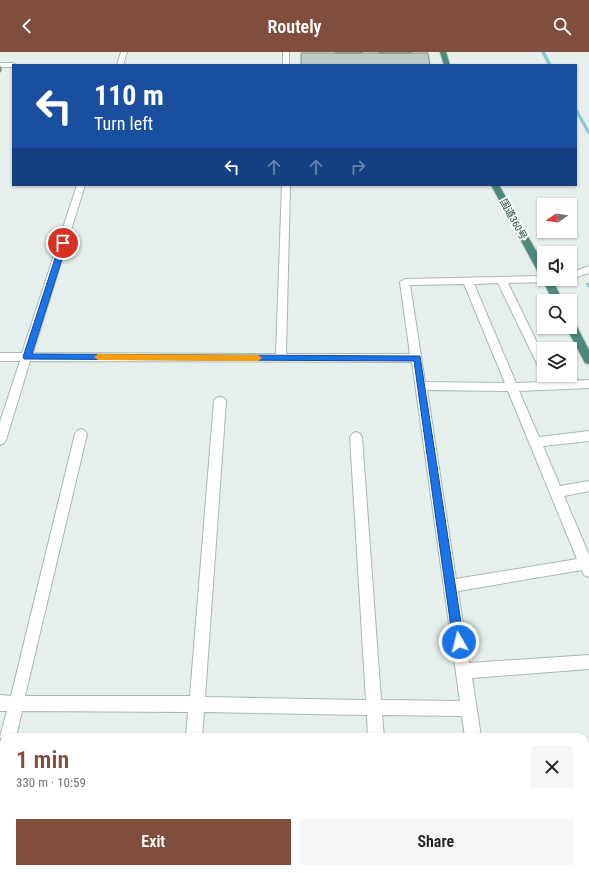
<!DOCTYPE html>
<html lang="en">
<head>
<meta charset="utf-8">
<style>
	:root { --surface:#fff; --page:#f6f6f6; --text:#222; --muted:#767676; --accent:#804e3d }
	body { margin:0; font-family:"Roboto Condensed","Noto Sans JP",sans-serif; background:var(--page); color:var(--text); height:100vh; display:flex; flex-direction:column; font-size:15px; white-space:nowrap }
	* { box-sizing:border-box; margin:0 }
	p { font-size:13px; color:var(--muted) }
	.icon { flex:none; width:22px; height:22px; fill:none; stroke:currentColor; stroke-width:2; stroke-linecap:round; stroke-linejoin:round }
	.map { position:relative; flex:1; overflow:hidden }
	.side { position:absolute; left:0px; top:681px; width:589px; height:140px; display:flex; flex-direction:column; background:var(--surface); border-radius:12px 12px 0 0; box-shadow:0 1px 3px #0004 }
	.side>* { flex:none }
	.top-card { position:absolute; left:12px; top:12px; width:565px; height:122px; border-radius:0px; box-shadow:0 1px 3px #0004; background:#1a4fa0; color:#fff; overflow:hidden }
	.needle { width:26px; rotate:257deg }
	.fabs { position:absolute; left:537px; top:146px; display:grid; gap:8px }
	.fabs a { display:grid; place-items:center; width:40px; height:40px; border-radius:0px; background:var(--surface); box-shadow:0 1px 3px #0004; font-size:20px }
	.pin { position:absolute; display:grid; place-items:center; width:34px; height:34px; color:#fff; margin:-17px; border:2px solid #fff; border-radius:50%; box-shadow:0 1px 4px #0007 }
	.me { position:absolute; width:44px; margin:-22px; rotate:352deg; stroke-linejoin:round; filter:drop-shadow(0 0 3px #0008) }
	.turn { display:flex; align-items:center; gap:14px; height:84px; padding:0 16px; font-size:18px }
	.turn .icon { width:52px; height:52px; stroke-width:2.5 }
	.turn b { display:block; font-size:28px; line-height:34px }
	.lanes { display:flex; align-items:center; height:38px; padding:0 16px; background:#0003; justify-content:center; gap:20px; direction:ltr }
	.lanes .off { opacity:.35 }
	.round { display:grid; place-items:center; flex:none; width:42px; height:42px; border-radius:0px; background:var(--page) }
	.headline { display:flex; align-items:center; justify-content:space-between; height:68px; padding:0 16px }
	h1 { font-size:24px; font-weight:600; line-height:30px; color:var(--accent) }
	.primary-button { display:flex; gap:8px; margin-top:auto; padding:8px 16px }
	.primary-button a { flex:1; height:46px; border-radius:0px; background:var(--accent); color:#fff; font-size:16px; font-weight:600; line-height:46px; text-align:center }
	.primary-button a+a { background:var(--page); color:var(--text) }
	header { display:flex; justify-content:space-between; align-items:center; height:52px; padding:0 16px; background:var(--accent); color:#fff; font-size:18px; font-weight:600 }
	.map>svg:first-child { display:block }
</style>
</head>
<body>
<header><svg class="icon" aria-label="back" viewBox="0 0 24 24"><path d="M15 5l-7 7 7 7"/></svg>Routely<svg class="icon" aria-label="search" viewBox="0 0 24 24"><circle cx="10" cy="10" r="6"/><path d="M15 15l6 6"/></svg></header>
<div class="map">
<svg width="589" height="821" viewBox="0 0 589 821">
	<rect width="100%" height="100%" fill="#e6efeb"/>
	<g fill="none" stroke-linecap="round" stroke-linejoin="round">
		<path fill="#8ec9d4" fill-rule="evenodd" d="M541 0H545L552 13H548Z
			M576 57 578 58 589 78V82L587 81 576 61Z
			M586 231H589V236L587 235 586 232Z"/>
		<g stroke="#a8b8b2" stroke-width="2">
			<path id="minor" d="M121 0H127L123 13H117Z
				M283 0H289V13H283Z
				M0 11H13L16 13H13V15H0Z
				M77 133H85L33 301 276 302 282 133H290L286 302H410L400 230 405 227 544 224V227H557L552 230 508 231 544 305V320L540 319 539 316 498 231 474 232 516 331 589 328V336L519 339 539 385 589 379V389L543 394 560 434 589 429V439L564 444 589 503V525L584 523 582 518 458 539 469 611 589 603V617L472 626 481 685H465L462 664 382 663 384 685H368L367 663 204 660 202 685H186L188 660 22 659 16 685H4V691L3 690 0 685 7 659H0V643L11 644 75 382 77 379 81 377 85 379 87 382 25 644H190L214 349 216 346 220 345 224 346 226 349 205 645 366 648 350 385 352 382 356 380 360 382 362 385 381 648 460 649 412 310 30 309 6 388 4 391 0 393V370L20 309H0V301H22ZM464 232 505 331 425 330 410 233ZM427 338 508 339 577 507 456 527Z
				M589 214V221L570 227H569L570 221Z
				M4 695V727L0 729V697Z
				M176 817H194V821H176Z
				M374 817H392V821H374Z
				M485 817H503V821H485Z"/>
		</g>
		<g stroke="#c2cac8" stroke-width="2">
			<path id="trunk" d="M440 0H446L450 13H444Z
				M491 133H499L544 213V227H552L563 249H553L542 227 543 225 539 222Z
				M570 268 574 269 589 298V312L585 311 566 275H570Z"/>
		</g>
		<use href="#minor" fill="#fff" fill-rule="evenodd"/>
		<use href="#trunk" fill="#4c8a7c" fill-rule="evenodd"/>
	</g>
	<path fill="#838d89" d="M0 13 2 18 0 21Z"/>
	<path fill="#bbcac4" stroke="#838d89" d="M335 0H362V1H335Z
		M379 0H412V1H379Z
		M301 1H428L430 13H301Z"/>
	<path fill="#1a73e8" stroke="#114b97" d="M63 189 67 191 32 302 420 304 464 590 463 594 459 596 455 594 453 590 414 309 24 307 23 305 60 191Z"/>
	<path fill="#f59e0b" d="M98 302 258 303 262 306 258 309 98 308 94 305Z"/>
	<g text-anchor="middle" stroke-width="4" stroke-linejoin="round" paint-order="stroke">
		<g font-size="10" fill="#24423a" stroke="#f7fbf9">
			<text transform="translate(514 167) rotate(61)" y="4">国道360号</text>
		</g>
	</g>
</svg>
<div class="fabs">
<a><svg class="needle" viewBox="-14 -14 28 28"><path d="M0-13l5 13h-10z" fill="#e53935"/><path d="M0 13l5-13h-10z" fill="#767676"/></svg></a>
<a><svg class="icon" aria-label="sound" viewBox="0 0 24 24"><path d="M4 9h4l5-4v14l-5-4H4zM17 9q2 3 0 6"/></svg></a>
<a><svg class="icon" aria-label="search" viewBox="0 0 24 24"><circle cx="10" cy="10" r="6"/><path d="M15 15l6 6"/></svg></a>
<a><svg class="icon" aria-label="layers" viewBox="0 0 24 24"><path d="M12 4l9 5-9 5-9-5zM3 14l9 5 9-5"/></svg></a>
</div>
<div class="pin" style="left:63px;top:191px;background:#d93025"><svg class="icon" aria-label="arrive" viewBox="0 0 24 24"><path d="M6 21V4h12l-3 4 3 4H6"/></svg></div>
<svg class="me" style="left:459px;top:590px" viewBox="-20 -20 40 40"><circle r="17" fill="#1a73e8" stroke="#fff" stroke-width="3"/><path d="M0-11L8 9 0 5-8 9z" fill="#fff"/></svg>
<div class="top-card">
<div class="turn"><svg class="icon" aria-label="left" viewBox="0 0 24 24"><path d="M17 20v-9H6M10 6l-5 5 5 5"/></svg><div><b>110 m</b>Turn left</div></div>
<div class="lanes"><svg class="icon" aria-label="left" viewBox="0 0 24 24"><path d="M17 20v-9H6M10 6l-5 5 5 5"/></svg><svg class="icon off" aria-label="ahead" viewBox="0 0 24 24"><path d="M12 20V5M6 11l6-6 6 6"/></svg><svg class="icon off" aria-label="ahead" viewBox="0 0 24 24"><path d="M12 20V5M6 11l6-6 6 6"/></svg><svg class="icon off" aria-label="right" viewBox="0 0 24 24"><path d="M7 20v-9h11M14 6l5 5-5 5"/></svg></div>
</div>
<section class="side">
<div class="headline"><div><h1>1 min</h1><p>330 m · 10:59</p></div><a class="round"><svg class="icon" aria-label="close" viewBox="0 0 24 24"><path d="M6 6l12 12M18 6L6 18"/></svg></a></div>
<div class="primary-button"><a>Exit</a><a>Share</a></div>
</section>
</div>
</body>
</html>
